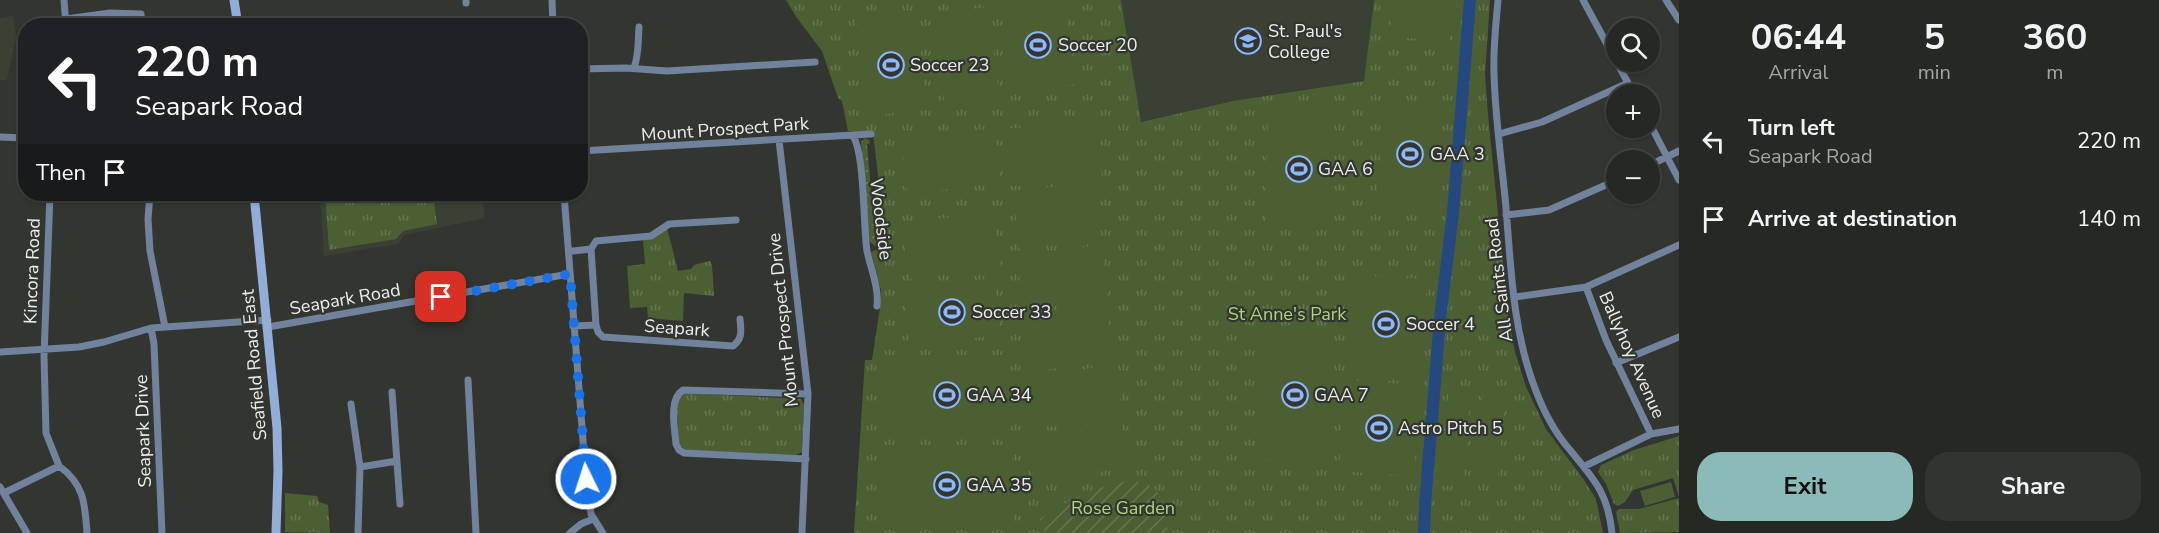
<!DOCTYPE html>
<html lang="en">
<head>
<meta charset="utf-8">
<style>
	:root { --surface:#262824; --page:#323431; --text:#f1f3f6; --muted:#a4a6a6; --line:#424441; --accent:#8bbbb9 }
	body { margin:0; font-family:"Nunito Sans",sans-serif; background:var(--page); color:var(--text); height:100vh; display:flex; flex-direction:column; font-size:22px; white-space:nowrap }
	* { box-sizing:border-box; margin:0 }
	p { font-size:20px; color:var(--muted) }
	.icon { flex:none; width:33px; height:33px; fill:none; stroke:currentColor; stroke-width:2; stroke-linecap:round; stroke-linejoin:round }
	.map { position:relative; flex:1; overflow:hidden }
	.details { display:flex; flex-direction:column; background:var(--surface); width:480px }
	.details>* { flex:none }
	.hud { position:absolute; left:18px; top:18px; width:570px; height:183px; border-radius:24px; box-shadow:0 2px 4px #0004,0 0 0 2px var(--line); background:#202124; color:#fff; overflow:hidden }
	.buttons { position:absolute; left:1606px; top:18px; display:grid; gap:12px }
	.buttons a { display:grid; place-items:center; width:54px; height:54px; border-radius:50%; background:var(--surface); box-shadow:0 2px 4px #0004,0 0 0 2px var(--line); font-size:30px }
	.pin { position:absolute; display:grid; place-items:center; width:51px; height:51px; color:#fff; margin:-26px; border-radius:12px; box-shadow:0 3px 9px #0006 }
	.me { position:absolute; width:66px; margin:-33px; rotate:356deg; stroke-linejoin:round; filter:drop-shadow(0 0 4px #0008) }
	.turn { display:flex; align-items:center; gap:21px; height:126px; padding:0 18px; font-size:27px }
	.turn .icon { width:78px; height:78px; stroke-width:2.5 }
	.turn b { display:block; font-size:42px; line-height:51px }
	.then { display:flex; align-items:center; height:57px; padding:0 18px; background:#0003; gap:12px; font-size:22px }
	.eta { display:flex; justify-content:space-evenly; align-items:center; height:102px; text-align:center }
	.eta b { font-size:36px; font-weight:700; line-height:42px }
	.action { display:flex; gap:12px; margin-top:auto; padding:12px 18px }
	.action a { flex:1; height:69px; border-radius:24px; background:var(--accent); color:#111; font-size:24px; font-weight:700; line-height:69px; text-align:center }
	.action a+a { background:var(--page); color:var(--text) }
	ul { padding:0; list-style:none }
	li { display:flex; align-items:center; gap:18px; height:78px; padding:0 18px }
	li div { flex:1 }
	li b { display:block; font-size:22px }
	li em { font-style:normal }
	main { display:flex; flex:1; min-height:0 }
	.map>svg:first-child { display:block }
</style>
</head>
<body>
<main>
<div class="map">
<svg width="1679" height="533" viewBox="0 0 1679 533">
	<defs>
		<pattern id="grass-dots" width="8" height="8" patternUnits="userSpaceOnUse" patternTransform="scale(1.5)"><rect width="8" height="8" fill="#4c5f33"/><path d="M2 2h.1M6 6h.1" fill="none" stroke="#667651" stroke-width="1.8" stroke-linecap="round"/></pattern>
		<pattern id="park-tufts" width="24" height="20" patternUnits="userSpaceOnUse" patternTransform="scale(1.5)"><rect width="24" height="20" fill="#4c5f33"/><path d="M3 7l-1-3M5 7V3M7 7l1-3M15 17l-1-3M17 17v-4M19 17l1-3" fill="none" stroke="#667651"/></pattern>
		<pattern id="garden-furrows" width="10" height="10" patternUnits="userSpaceOnUse" patternTransform="scale(1.5)"><rect width="10" height="10" fill="#4c5f33"/><path d="M-1 1l2-2M0 10L10 0M9 11l2-2" fill="none" stroke="#667651"/></pattern>
	</defs>
	<rect width="100%" height="100%" fill="#333630"/>
	<path fill="#3a4034" d="M1121 0H1374L1364 81 1233 101 1140 122Z
		M13 16 16 36 7 80H0V18Z
		M320 194H482L485 218 404 235 398 244 324 256Z"/>
	<path fill="url(#grass-dots)" d="M865 138 869 140 870 143 867 144 875 237H879V240L875 246 869 241 861 142Z"/>
	<path fill="url(#park-tufts)" d="M786 0H1121L1141 122 1233 101 1364 81 1374 0H1490L1485 74 1488 115 1508 314 1515 352 1526 387 1546 429 1584 480 1596 499 1603 533H854L865 360H872L881 301V290L871 252 884 247 886 242 873 133 848 131 842 101 838 98 822 51 797 18Z
		M325 194H433L437 224 403 231 396 239 329 250Z
		M667 228 678 271 691 269 694 265 710 261 712 265 714 296 684 293 683 321 648 318 647 307 630 308 627 266 645 264 643 240Z
		M684 393 801 399 804 405 802 452 796 455 684 450 679 444 676 401Z
		M1679 436V497L1673 478 1633 490 1625 502 1618 506 1614 504 1606 484 1598 472 1601 465 1634 450Z
		M285 493 317 496 319 502 328 505 330 533 285 532Z
		M1679 498V532L1620 533 1616 512 1619 509H1639Z"/>
	<path fill="url(#garden-furrows)" d="M1129 481C1165 482 1163 504 1168 533H1045L1040 519C1066 501 1098 485 1129 481Z"/>
	<path fill="#4c5f33" d="M1044 0H1063L1076 84 1014 93 1001 6Z
		M1393 0H1453L1449 42 1389 36Z
		M987 7 1000 99 945 107 931 15Z
		M917 14 927 110 865 116 856 20Z
		M1385 98 1444 104 1435 210 1376 205Z
		M1268 109 1333 110 1331 230 1266 229Z
		M1095 119 1102 176 1014 186 1007 129Z
		M995 128 1001 183 908 194 901 139Z
		M1095 182 1101 240 1019 249 1013 191Z
		M993 212 1001 268 910 279 902 223Z
		M1101 245 1108 297 1023 308 1017 256Z
		M1352 275 1427 279 1421 374 1346 369Z
		M994 278 1001 335 909 345 903 288Z
		M1105 301 1115 358 1029 373 1019 316Z
		M1260 329 1332 330 1329 462 1257 460Z
		M1011 355V434L883 435V355Z
		M1115 364 1123 415 1027 430 1019 380Z
		M1344 380 1420 385 1414 476 1339 471Z
		M1449 390 1471 392 1462 487 1440 485Z
		M1483 393 1505 395 1498 476 1475 474Z
		M1121 419 1130 466 1035 484 1026 436Z
		M882 445H1012L1013 524 882 525Z
		M1671 482 1675 497 1645 506 1640 491Z"/>
	<g fill="none" stroke-linecap="round" stroke-linejoin="round">
		<path stroke="#24487f" stroke-width="12" d="M1425 505 1440 319 1453 213 1470 0
			M1424 533 1425 507"/>
		<path stroke="#71829d" stroke-width="7" d="M64 0 66 26
			M466 0V3
			M552 0 553 26
			M1498 0C1496 24 1493 48 1494 73 1495 118 1502 163 1506 208 1511 269 1513 333 1536 391 1544 412 1555 433 1570 450 1594 479 1608 493 1612 533
			M1583 0 1634 94
			M1666 0 1679 20
			M66 19 110 13 141 14 142 26
			M634 68C639 55 638 40 639 27
			M580 69 626 68 667 71 815 62
			M1650 124 1679 180
			M1499 134 1542 122 1628 83
			M853 136C865 155 863 225 867 251 871 270 879 287 877 306
			M0 137 26 138
			M779 140 808 394 802 533
			M580 151 871 134
			M1650 165 1679 151
			M50 194 44 356 46 433 59 466
			M150 194 148 219 150 251 165 327
			M564 194 586 479 591 514 603 533
			M1506 215 1549 210 1617 180
			M736 220 669 224 651 236 596 241 591 249 596 325 598 332 603 337 733 346C743 338 741 331 740 319
			M573 251 591 249
			M1586 287 1606 340 1651 434
			M1515 297 1586 287 1679 245
			M573 326 596 325
			M268 327 569 274
			M151 328 154 344 162 533
			M0 352 79 347 104 342 151 328 268 320
			M1616 363 1679 337
			M468 380 476 533
			M392 392 400 504
			M351 404 360 467 358 533
			M806 459 684 453 679 450 676 444C675 428 668 400 683 390L808 394
			M59 466C84 484 85 503 87 533
			M1585 466 1651 434 1679 429
			M360 467 397 461
			M0 487 27 533
			M4 493 59 466
			M570 533 581 524 593 519"/>
		<path stroke="#92add8" stroke-width="9" d="M234 0 238 26
			M254 194 277 428 278 471 276 533"/>
	</g>
	<g fill="none" stroke-linecap="round" stroke-linejoin="round">
		<path stroke="#1a73e8" stroke-width="10" stroke-dasharray="0 18" d="M441 297 570 274 586 479"/>
	</g>
	<defs>
		<g id="school-ring" transform="scale(1.35)"><circle r="9.5" fill="#333630" stroke="#8db9fc" stroke-width="1.5"/><path d="M0-5L7-2L0 1L-7-2ZM-4 1L0 2.5L4 1V4Q0 6-4 4Z" fill="#8db9fc"/></g>
		<g id="stadium-ring" transform="scale(1.35)"><circle r="9.5" fill="#333630" stroke="#8db9fc" stroke-width="1.5"/><path d="M0-5a6.5 5 0 1 0 0 10a6.5 5 0 1 0 0-10ZM-3.5-1.8h7v3.6h-7Z" fill="#8db9fc"/></g>
	</defs>
	<g fill-rule="evenodd">
		<use href="#school-ring" x="1248" y="41"/>
		<use href="#stadium-ring" x="1038" y="45"/>
		<use href="#stadium-ring" x="891" y="65"/>
		<use href="#stadium-ring" x="1410" y="154"/>
		<use href="#stadium-ring" x="1299" y="169"/>
		<use href="#stadium-ring" x="952" y="312"/>
		<use href="#stadium-ring" x="1386" y="324"/>
		<use href="#stadium-ring" x="947" y="395"/>
		<use href="#stadium-ring" x="1295" y="395"/>
		<use href="#stadium-ring" x="1379" y="428"/>
		<use href="#stadium-ring" x="947" y="485"/>
	</g>
	<g text-anchor="middle" stroke-width="4.5" stroke-linejoin="round" paint-order="stroke">
		<g font-size="18" fill="#eceeea" stroke="#333630" text-anchor="start">
			<text x="1268" y="37">St. Paul's<tspan x="1268" dy="21">College</tspan></text>
			<text x="1058" y="51">Soccer 20</text>
			<text x="910" y="71">Soccer 23</text>
			<text x="1430" y="160">GAA 3</text>
			<text x="1318" y="175">GAA 6</text>
			<text x="972" y="318">Soccer 33</text>
			<text x="1406" y="330">Soccer 4</text>
			<text x="966" y="401">GAA 34</text>
			<text x="1314" y="401">GAA 7</text>
			<text x="1398" y="434">Astro Pitch 5</text>
			<text x="966" y="491">GAA 35</text>
		</g>
		<g font-size="18" fill="#eceeea" stroke="#333630">
			<text transform="translate(725 129) rotate(-4)" y="6">Mount Prospect Park</text>
			<text transform="translate(881 219) rotate(83)" y="6">Woodside</text>
			<text transform="translate(32 271) rotate(-88)" y="6">Kincora Road</text>
			<text transform="translate(1499 280) rotate(-97)" y="6">All Saints Road</text>
			<text transform="translate(345 299) rotate(-10)" y="6">Seapark Road</text>
			<text transform="translate(783 320) rotate(-96)" y="6">Mount Prospect Drive</text>
			<text transform="translate(677 328) rotate(4)" y="6">Seapark</text>
			<text transform="translate(1632 355) rotate(66)" y="6">Ballyhoy Avenue</text>
			<text transform="translate(254 365) rotate(-95)" y="6">Seafield Road East</text>
			<text transform="translate(143 431) rotate(-92)" y="6">Seapark Drive</text>
		</g>
		<g font-size="18" fill="#acd678" stroke="#333630">
			<text x="1287" y="320">St Anne's Park</text>
			<text x="1123" y="514">Rose Garden</text>
		</g>
	</g>
</svg>
<div class="buttons">
<a><svg class="icon" aria-label="search" viewBox="0 0 24 24"><circle cx="10" cy="10" r="6"/><path d="M15 15l6 6"/></svg></a>
<a>+</a>
<a>−</a>
</div>
<div class="pin" style="left:441px;top:297px;background:#d93025"><svg class="icon" aria-label="arrive" viewBox="0 0 24 24"><path d="M6 21V4h12l-3 4 3 4H6"/></svg></div>
<svg class="me" style="left:586px;top:479px" viewBox="-20 -20 40 40"><circle r="17" fill="#1a73e8" stroke="#fff" stroke-width="3"/><path d="M0-11L8 9 0 5-8 9z" fill="#fff"/></svg>
<div class="hud">
<div class="turn"><svg class="icon" aria-label="left" viewBox="0 0 24 24"><path d="M17 20v-9H6M10 6l-5 5 5 5"/></svg><div><b>220 m</b>Seapark Road</div></div>
<div class="then">Then<svg class="icon" aria-label="arrive" viewBox="0 0 24 24"><path d="M6 21V4h12l-3 4 3 4H6"/></svg></div>
</div>
</div>
<section class="details">
<div class="eta">
<div><b>06:44</b><p>Arrival</p></div>
<div><b>5</b><p>min</p></div>
<div><b>360</b><p>m</p></div>
</div>
<ul>
<li><svg class="icon" aria-label="left" viewBox="0 0 24 24"><path d="M17 20v-9H6M10 6l-5 5 5 5"/></svg><div><b>Turn left</b><p>Seapark Road</p></div><em>220 m</em></li>
<li><svg class="icon" aria-label="arrive" viewBox="0 0 24 24"><path d="M6 21V4h12l-3 4 3 4H6"/></svg><div><b>Arrive at destination</b></div><em>140 m</em></li>
</ul>
<div class="action"><a>Exit</a><a>Share</a></div>
</section>
</main>
</body>
</html>
